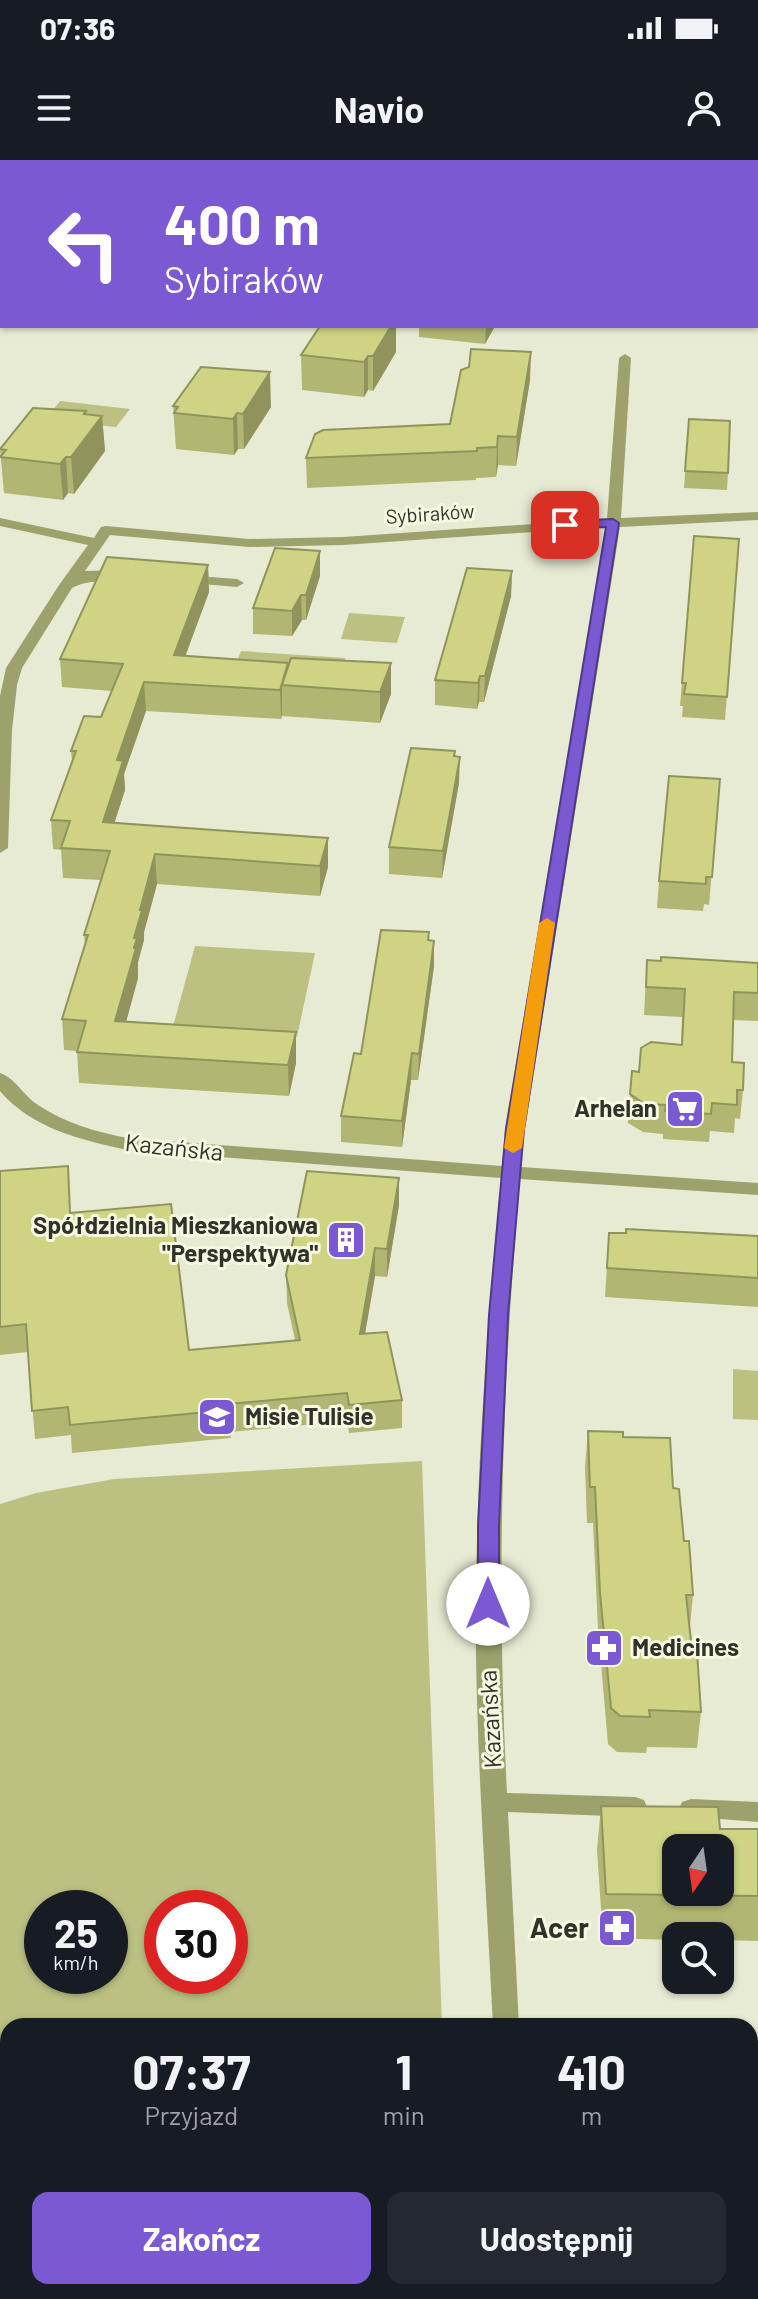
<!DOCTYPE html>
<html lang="pl">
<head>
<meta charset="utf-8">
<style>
	:root { --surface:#171b24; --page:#242831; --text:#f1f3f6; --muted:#9ea1a6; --accent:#7a59d3 }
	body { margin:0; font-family:Barlow,sans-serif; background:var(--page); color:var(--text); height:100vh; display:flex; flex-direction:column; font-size:30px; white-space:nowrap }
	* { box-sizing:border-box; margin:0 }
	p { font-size:26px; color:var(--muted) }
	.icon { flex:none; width:44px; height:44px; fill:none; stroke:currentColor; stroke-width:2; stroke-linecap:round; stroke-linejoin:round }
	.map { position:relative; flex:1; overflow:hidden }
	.drawer { position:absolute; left:0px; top:1858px; width:758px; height:282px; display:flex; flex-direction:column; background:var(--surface); border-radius:24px 24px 0 0; box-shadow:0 2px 6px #0004 }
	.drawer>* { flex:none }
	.hud { position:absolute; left:0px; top:0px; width:758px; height:168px; box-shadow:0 2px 6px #0004; background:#7a59d3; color:#fff; overflow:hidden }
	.needle { width:52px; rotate:193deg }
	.tools { position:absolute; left:662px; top:1674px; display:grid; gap:16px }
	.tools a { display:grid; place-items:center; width:72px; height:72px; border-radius:16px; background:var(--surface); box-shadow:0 2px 6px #0004; font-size:40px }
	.speed { position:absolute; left:24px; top:1730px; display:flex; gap:16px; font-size:40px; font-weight:700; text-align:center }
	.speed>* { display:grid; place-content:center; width:104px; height:104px; border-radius:50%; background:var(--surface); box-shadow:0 2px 6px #0004; line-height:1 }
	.speed small { font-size:20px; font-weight:400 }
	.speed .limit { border:12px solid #d22; background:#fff; color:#111 }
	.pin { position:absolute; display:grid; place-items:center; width:68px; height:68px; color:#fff; margin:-34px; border-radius:16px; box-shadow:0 4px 12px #0006 }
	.me { position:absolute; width:88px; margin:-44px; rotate:0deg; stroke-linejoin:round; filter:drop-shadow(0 0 6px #0008) }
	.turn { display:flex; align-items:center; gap:28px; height:168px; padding:0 32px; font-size:36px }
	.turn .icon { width:104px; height:104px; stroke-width:2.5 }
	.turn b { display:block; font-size:56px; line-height:68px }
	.eta { display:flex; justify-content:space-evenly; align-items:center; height:136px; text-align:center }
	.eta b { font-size:48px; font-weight:700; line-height:56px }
	.cta { display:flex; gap:16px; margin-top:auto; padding:16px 32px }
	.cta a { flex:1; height:92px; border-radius:16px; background:var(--accent); color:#fff; font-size:32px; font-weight:700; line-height:92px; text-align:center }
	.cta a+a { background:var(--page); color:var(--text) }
	.status { display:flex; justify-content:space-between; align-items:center; height:56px; padding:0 40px; background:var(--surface); direction:ltr }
	.status svg { height:22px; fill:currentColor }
	header { display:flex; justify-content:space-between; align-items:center; height:104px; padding:0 32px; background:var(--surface); font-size:36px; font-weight:700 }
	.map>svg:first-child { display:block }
</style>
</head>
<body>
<div class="status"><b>07:36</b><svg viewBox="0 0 49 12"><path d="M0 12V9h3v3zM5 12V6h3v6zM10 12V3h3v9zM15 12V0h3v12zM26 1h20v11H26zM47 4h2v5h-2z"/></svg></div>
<header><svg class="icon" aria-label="menu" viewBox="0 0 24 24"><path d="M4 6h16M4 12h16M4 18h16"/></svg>Navio<svg class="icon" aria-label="person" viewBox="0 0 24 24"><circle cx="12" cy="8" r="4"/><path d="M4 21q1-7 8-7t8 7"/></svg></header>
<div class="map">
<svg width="758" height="2139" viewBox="0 0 758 2139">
	<rect width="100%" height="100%" fill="#e8ebd3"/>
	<path fill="#bcc182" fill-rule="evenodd" d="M60 241 130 249 116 267 45 260Z
		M349 453 405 457 397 483 341 479Z
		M241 491 345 498 340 516 233 511Z
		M195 786 315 793 297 877 172 870Z
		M733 1209 758 1211V1260L733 1259Z
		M422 1301 442 1866H8V1948H0V1344L36 1333 114 1319ZM42 1748H110V1816H42ZM162 1748H230V1816H162Z"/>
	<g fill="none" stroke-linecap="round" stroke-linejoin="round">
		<path fill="#9da16b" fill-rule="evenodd" d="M625 194 631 198 621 358 758 352V360L620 367 525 969 521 1007 758 1023V1035L520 1019C502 1224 496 1427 507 1633L635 1637 644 1640 647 1647 644 1654 635 1657 508 1652 519 1866H493C487 1743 478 1619 476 1496 474 1337 486 1177 501 1018L127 990C81 980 31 968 0 931V913C14 917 25 937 38 945 65 963 96 972 127 978L502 1006 505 969 606 367 343 385 249 387 110 375 85 411 124 410 131 414C117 425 91 417 72 428L22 508 17 525 12 570 8 688 0 693V536L6 508 59 425 88 385 0 366V358L94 378 101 367 106 366 249 379 343 377 607 359 619 198Z
			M184 415 237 419 244 423 237 427 179 422V416Z
			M691 1639 758 1642V1662L682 1656 679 1649 682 1642Z"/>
		<path fill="#797d23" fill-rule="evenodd" d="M750 1954H758V1978H750Z
			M8 1998V2022L0 2023V1999Z
			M750 2029H758V2055H750Z
			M0 2078H8V2104H0Z"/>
	</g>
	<path fill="#b1b672" d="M419 166H495L485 184 419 177Z
		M396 192 373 231 368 230 364 237 302 230 301 195Z
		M530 220 516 306 498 305 496 317 476 318V320L307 328 306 298 450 264Z
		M173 246 271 247 244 289H238L234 295 176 289Z
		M86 251V254L102 256 105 291 74 334 68 333 63 340 4 333 0 289Z
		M689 259 728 313 727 330 684 328Z
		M694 376 739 379 725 560 682 557 683 546H680Z
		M208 405 209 432 185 496 288 508 391 503V534L380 563 282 556V554L281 559 146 551 124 614 125 630 114 663 328 707 320 736 157 724 144 772V780L138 802V818L126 861 296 872V903L289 936 79 923 77 891 64 890 62 859 85 785 84 775 101 720 63 718 61 690 53 689 51 660 72 601 71 591 101 557 112 531 62 527 60 499Z
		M512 411 511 436 484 542H479L477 549 435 545V520Z
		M320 416 306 460H302L292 476 253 474V448Z
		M455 597 459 623 442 718 389 714V687Z
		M720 619 709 745 704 744 703 751 657 748 659 721Z
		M429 772V780L434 806 418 920H411L402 987 341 982V956L361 894Z
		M647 800 758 803V861L733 860 732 902 743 930 740 959 735 958 734 973 710 971 709 982 663 979V974L643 972 628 963 632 911 639 912 681 885 682 857 644 855Z
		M0 1011 71 1053 189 1190 295 1180 287 1143 286 1115 399 1045 387 1117 375 1116 365 1174 402 1240V1268L349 1273 347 1261 230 1272 231 1278 72 1293 71 1275 35 1279 28 1192 0 1195Z
		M609 1073 758 1076V1147L605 1137Z
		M588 1271 623 1277 673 1328 693 1435 690 1466 701 1552 697 1588 647 1587 646 1593 617 1592 608 1584 598 1469 593 1363H587L585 1307Z
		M601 1646 720 1669H758V1781L720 1780V1776H676V1780L603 1778 597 1690Z"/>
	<path fill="#90945c" d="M391 166H396V192L373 231V196Z
		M486 166H495L485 184Z
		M531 192 530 220 516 306 517 277Z
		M368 196V230L364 237V202Z
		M270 212 271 247 244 289 243 254Z
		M86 251 87 276 102 256 105 291 74 334 71 297Z
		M237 253 238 289 234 295 233 259Z
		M498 276V305L496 317 497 287Z
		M66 297 68 333 63 340 60 304Z
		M320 391V416L306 460V435Z
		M208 405 209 432 175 524 174 495Z
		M512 411 511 436 484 542 485 516Z
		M301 435 302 460 292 476V451Z
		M391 503V534L380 563V532Z
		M480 516 479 542 477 549 478 523Z
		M144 522 146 551 124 614 125 630 105 692 103 662 117 600Z
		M282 525V554L281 559 280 530Z
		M460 597 459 623 442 718 443 691Z
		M328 678V707L320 736V706Z
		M155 694 157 724 144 772V780L138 802V818L118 892 115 861 140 750Z
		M434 781V806L418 920 419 894Z
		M296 872V903L289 936 288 905Z
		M412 893 411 920 402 987V961Z
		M399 1018V1045L387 1117V1089Z
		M375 1088V1116L360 1202V1174Z"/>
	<path fill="#ced484" stroke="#90945c" stroke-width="2" fill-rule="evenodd" d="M320 166H391L373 196H368L364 202 301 195Z
		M471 189 531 192 517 277 498 276 497 287 477 288V291L306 298 315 274 323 270 450 264 461 210 469 207Z
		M201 207 270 212 243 254 237 253 233 259 174 253 178 247 173 246Z
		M33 248 86 251 84 254 102 256 71 297H66L60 304 0 297 6 290 0 289Z
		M689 259 730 261 728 313 685 311Z
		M694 376 739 379 727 537 684 534 686 523H682Z
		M275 388 320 391 306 435H301L292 451 253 448Z
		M107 397 208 405 174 495 288 503 280 530 144 522 117 600 123 601 103 662 328 678 320 706 155 694 140 750H142L134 778H137L134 788H136L115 861 296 872 288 905 77 892 86 861 62 859 88 775H84L110 691 61 688 70 661 51 660 76 591H71L84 556 101 557 123 504 60 499Z
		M467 408 512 411 485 516H480L478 523 435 520Z
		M291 498 391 503 380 532 282 525Z
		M411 588 455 591 454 596 460 597 443 691 389 687Z
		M669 616 720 619 712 717H706V724L659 721Z
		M381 770 429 772 428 780 434 781 419 894 412 893 402 961 341 956 354 893 361 894Z
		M661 797 758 803V833L734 832 732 902 744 903 743 930H737V945L712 943 711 954 665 951 666 945 645 944 630 934 632 911 639 912 641 888 651 882 682 885 685 829 646 827 647 800 661 801Z
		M68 1006 70 1053 171 1044 189 1190 300 1180 286 1115 307 1011 399 1018 387 1089 375 1088 360 1174 387 1172 402 1240 349 1245 347 1233 229 1244V1250L70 1265 68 1247 32 1251 26 1164 0 1167V1011Z
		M626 1069 758 1076V1118L607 1108 609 1073H626Z
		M588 1271 623 1272V1277L670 1278 673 1328 679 1329 684 1381H689L693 1435H686L692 1491 697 1492 701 1552 649 1550 650 1557 620 1556 611 1548 600 1433 595 1327H590Z
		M601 1646 718 1647 720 1669H758V1736L606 1734ZM676 1688H720V1732H676Z"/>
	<path fill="#7a59d3" stroke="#4f3a89" stroke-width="2" d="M613 359 619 363 524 969 508 1155 499 1366V1444L496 1450H481L478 1444V1366L489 1155 506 969 606 367 565 369 559 365 565 361Z"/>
	<path fill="#f59e0b" d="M547 758 555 763 522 988 513 993 504 988 539 763Z"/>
	<defs>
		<g id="supermarket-square" transform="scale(2)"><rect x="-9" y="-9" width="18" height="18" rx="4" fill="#7a59d3" stroke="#f6f8e1"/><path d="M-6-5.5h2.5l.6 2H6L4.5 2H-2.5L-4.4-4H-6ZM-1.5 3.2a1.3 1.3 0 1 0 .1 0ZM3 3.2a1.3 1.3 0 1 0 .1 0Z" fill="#fff"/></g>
		<g id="building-square" transform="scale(2)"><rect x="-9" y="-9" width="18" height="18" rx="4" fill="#7a59d3" stroke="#f6f8e1"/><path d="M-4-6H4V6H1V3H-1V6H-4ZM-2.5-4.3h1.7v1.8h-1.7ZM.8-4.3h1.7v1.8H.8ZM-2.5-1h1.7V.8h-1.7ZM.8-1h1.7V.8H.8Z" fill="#fff"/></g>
		<g id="school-square" transform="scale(2)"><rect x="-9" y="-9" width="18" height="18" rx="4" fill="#7a59d3" stroke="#f6f8e1"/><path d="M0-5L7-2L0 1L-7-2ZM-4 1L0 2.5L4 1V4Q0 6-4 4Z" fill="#fff"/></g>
		<g id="pharmacy-square" transform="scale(2)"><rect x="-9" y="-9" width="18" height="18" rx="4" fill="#7a59d3" stroke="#f6f8e1"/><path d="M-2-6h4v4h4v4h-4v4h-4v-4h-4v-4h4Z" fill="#fff"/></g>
	</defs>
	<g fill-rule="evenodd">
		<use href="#supermarket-square" x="685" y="949"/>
		<use href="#building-square" x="346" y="1080"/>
		<use href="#school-square" x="217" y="1257"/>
		<use href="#pharmacy-square" x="604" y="1488"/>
		<use href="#pharmacy-square" x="617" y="1768"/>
	</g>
	<g text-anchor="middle" stroke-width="6" stroke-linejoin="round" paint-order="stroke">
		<g font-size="20" fill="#313229" stroke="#f6f8e1">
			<text transform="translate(430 354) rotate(-4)" y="7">Sybiraków</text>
		</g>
		<g font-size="24" font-weight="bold" fill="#313229" stroke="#f6f8e1" text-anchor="end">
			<text x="657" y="957">Arhelan</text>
			<text x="318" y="1074">Spółdzielnia Mieszkaniowa<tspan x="318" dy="28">"Perspektywa"</tspan></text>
			<text x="245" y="1265" text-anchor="start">Misie Tulisie</text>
			<text x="632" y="1496" text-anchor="start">Medicines</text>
		</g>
		<g font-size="24" fill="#313229" stroke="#f6f8e1">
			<text transform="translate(174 988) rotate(6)" y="8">Kazańska</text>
			<text transform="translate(491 1559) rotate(-93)" y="8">Kazańska</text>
		</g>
		<g font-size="28" font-weight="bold" fill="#313229" stroke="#f6f8e1" text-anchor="end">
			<text x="589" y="1778">Acer</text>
		</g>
	</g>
</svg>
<div class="tools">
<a><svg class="needle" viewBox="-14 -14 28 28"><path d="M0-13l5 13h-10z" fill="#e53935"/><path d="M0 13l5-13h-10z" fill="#9ea1a6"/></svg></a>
<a><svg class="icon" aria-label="search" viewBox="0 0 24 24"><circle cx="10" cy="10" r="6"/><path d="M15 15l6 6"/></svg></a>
</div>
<div class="speed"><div>25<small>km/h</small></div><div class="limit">30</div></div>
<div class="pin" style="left:565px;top:365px;background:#d93025"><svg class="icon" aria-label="arrive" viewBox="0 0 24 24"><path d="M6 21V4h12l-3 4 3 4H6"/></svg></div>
<svg class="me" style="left:488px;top:1444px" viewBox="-20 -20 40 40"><circle r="19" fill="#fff"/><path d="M0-13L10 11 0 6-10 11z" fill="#7a59d3"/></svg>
<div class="hud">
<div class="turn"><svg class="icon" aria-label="left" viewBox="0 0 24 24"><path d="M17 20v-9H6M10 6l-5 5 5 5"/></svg><div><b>400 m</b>Sybiraków</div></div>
</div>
<section class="drawer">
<div class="eta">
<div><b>07:37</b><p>Przyjazd</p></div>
<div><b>1</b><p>min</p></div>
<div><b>410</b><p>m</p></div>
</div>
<div class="cta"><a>Zakończ</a><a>Udostępnij</a></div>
</section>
</div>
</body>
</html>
